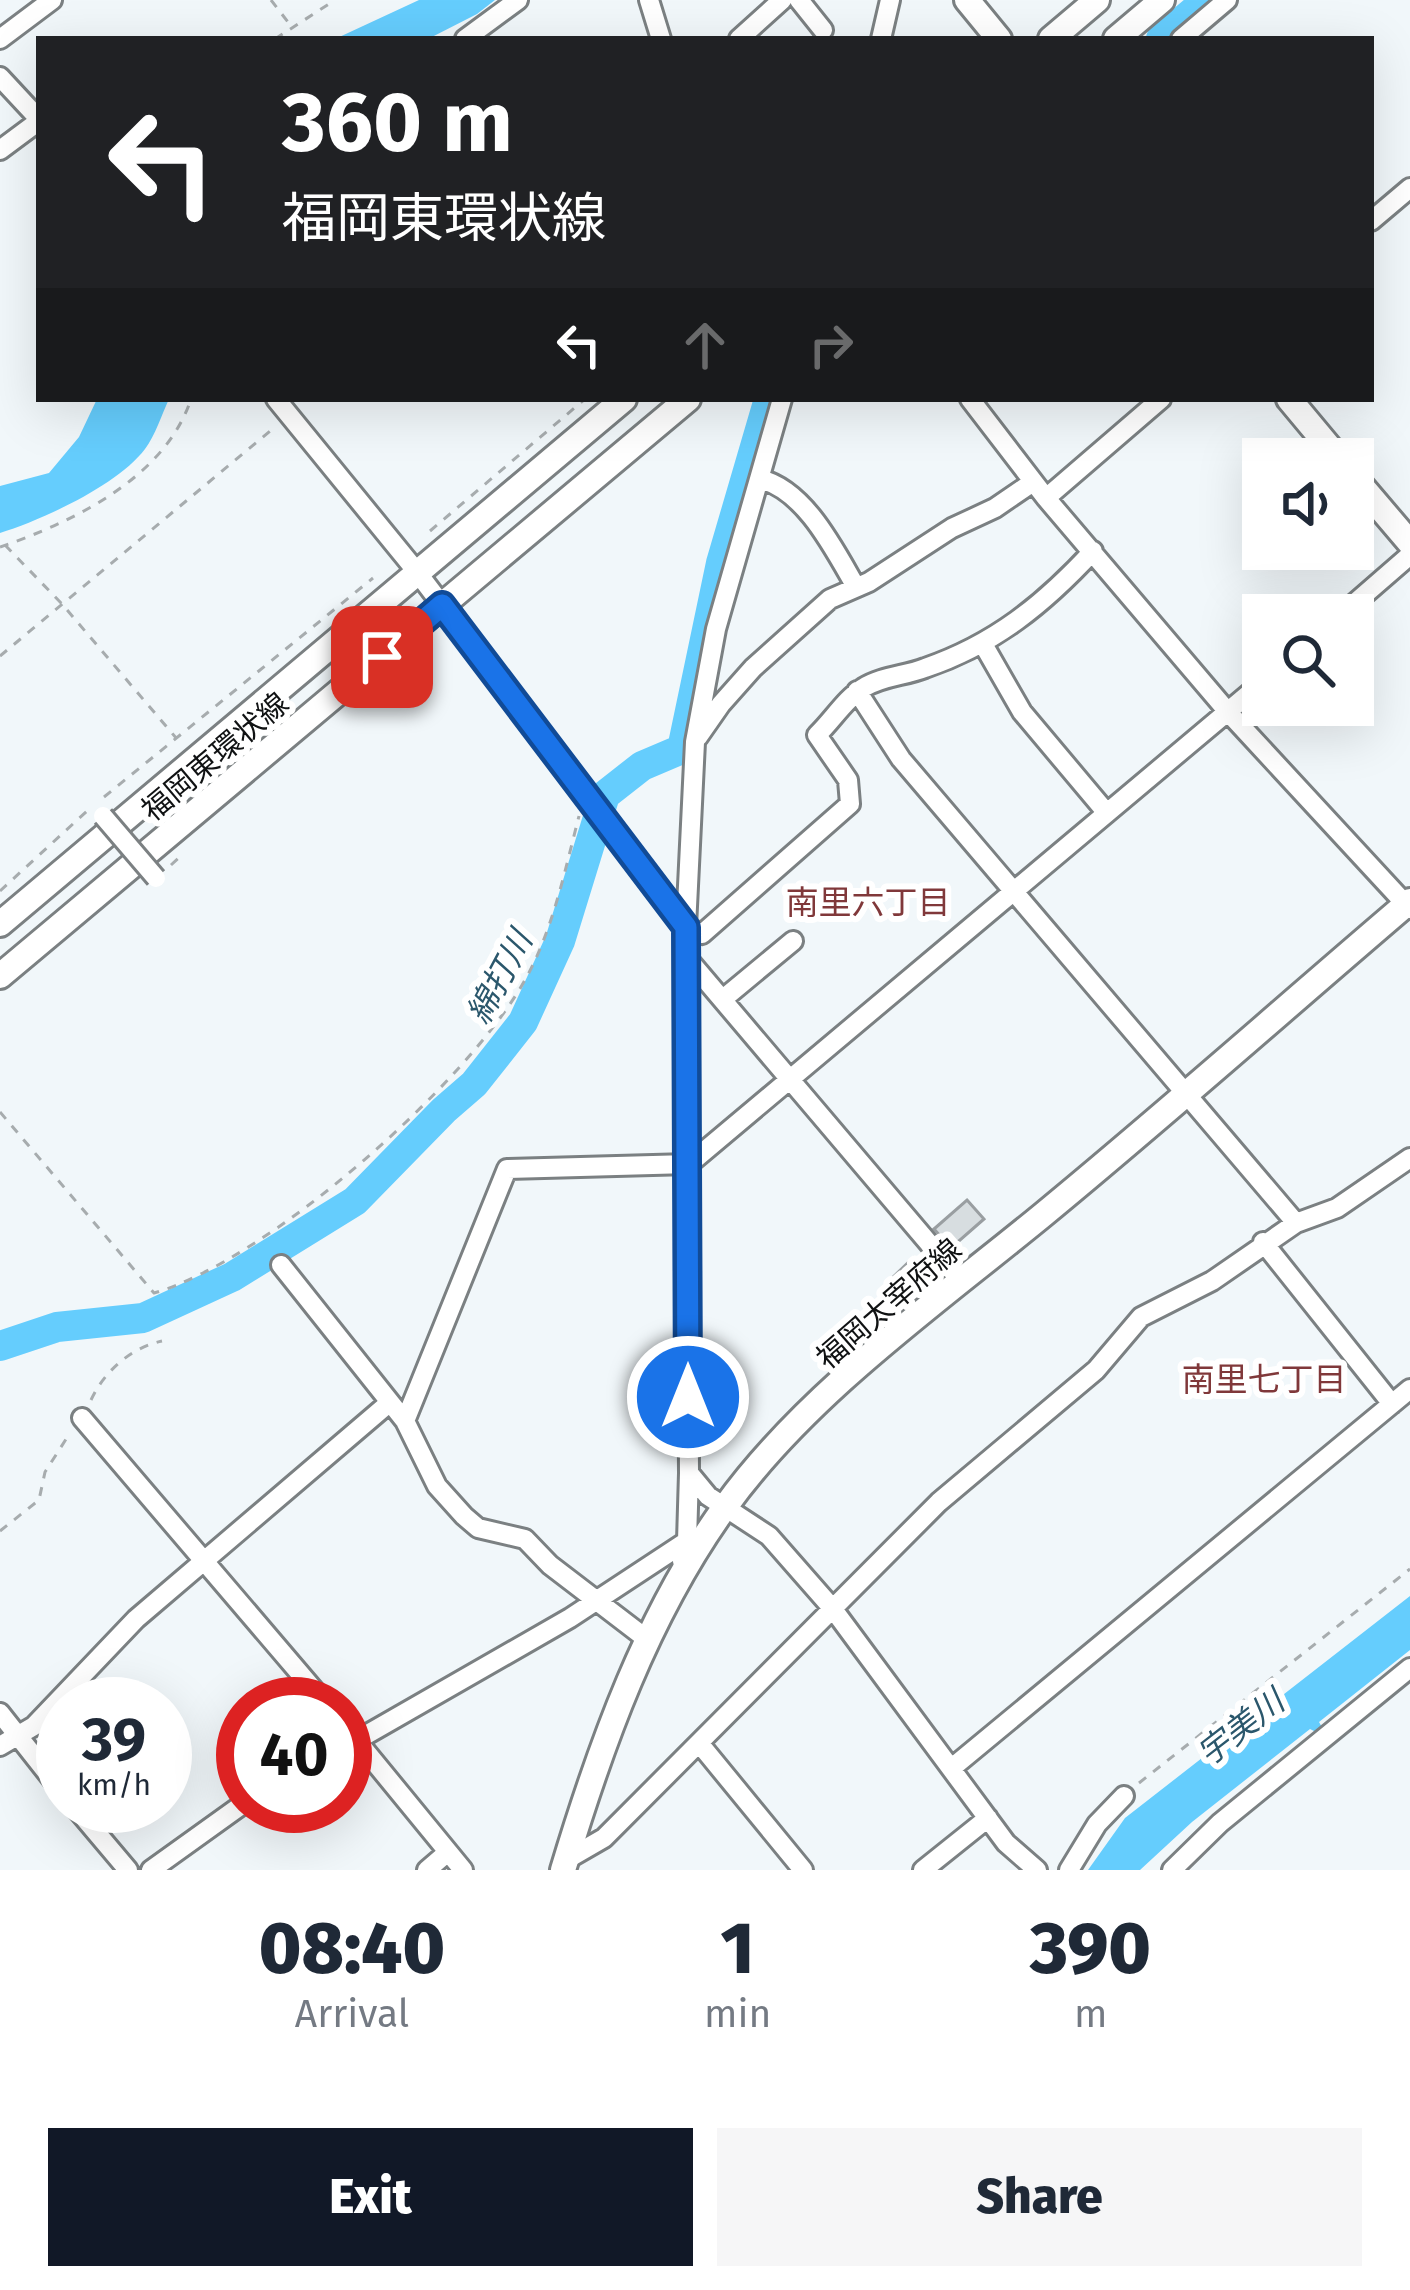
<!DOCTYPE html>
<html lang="en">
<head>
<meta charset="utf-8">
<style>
	:root { --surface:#fff; --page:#f6f6f7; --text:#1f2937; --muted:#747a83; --accent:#111827 }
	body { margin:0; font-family:"Fira Sans","Noto Sans JP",sans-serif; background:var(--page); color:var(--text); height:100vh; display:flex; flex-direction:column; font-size:45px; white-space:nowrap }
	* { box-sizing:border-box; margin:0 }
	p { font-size:39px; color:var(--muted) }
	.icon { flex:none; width:66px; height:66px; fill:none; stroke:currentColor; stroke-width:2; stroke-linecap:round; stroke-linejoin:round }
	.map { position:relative; height:1870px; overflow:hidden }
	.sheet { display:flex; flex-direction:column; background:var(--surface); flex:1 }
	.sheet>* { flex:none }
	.guide { position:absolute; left:36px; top:36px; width:1338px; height:366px; border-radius:0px; box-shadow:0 12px 48px #0002; background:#202124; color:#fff; overflow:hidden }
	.controls { position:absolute; left:1242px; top:438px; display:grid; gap:24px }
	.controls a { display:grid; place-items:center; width:132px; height:132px; border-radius:0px; background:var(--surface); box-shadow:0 12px 48px #0002; font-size:60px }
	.speed { position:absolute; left:36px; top:1677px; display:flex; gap:24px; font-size:60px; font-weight:700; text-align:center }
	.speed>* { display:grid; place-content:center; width:156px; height:156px; border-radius:50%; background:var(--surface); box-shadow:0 12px 48px #0002; line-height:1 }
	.speed small { font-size:30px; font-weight:400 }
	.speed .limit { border:18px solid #d22; background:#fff; color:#111 }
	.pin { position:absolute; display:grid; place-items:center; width:102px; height:102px; color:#fff; margin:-51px; border-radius:24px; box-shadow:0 6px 18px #0006 }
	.me { position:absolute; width:132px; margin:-66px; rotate:0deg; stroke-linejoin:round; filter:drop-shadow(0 0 9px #0008) }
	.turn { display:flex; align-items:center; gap:42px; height:252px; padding:0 48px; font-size:54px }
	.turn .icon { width:156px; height:156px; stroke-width:2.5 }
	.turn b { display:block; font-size:84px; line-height:102px }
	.lanes { display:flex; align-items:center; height:114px; padding:0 48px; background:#0003; justify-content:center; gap:60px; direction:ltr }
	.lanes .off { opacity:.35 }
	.eta { display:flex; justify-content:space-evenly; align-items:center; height:204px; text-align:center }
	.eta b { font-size:72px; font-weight:800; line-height:84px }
	.action { display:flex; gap:24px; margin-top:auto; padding:24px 48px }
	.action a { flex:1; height:138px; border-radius:0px; background:var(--accent); color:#fff; font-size:48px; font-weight:800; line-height:138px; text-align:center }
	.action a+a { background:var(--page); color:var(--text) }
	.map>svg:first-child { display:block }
</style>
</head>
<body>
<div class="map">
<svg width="1410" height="1870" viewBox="0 0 1410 1870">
	<rect width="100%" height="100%" fill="#f1f7fa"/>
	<path fill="#65cdfd" d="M419 0H495L477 14 428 39H335Z
		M97 399H169C162 414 155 436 145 449 118 485 42 520 0 533V486L49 473 79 437Z
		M1410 1596V1650L1319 1722 1323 1729 1318 1733 1310 1729 1192 1822 1140 1870H1088L1125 1818Z"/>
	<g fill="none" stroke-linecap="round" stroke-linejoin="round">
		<path stroke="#65cdfd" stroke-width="30" d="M1161 39 1207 0
			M0 1346 57 1327 143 1318 232 1277 355 1201 444 1110 474 1084 523 1022 560 941 605 795 642 766 682 749 721 563 769 399"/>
	</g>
	<path fill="#d7dde0" stroke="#999ea1" stroke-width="3" d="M967 1200 984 1219 951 1248 934 1229Z
		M913 1258 934 1281 910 1300 891 1279Z"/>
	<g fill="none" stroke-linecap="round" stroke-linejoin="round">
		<g stroke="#7b8082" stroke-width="24">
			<path id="minor" d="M649 0 661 39
				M799 0 823 30
				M0 39 52 0
				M465 39 518 0
				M739 39 782 0
				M881 39 890 0
				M1181 39 1227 0
				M0 77 39 119
				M0 150 39 121
				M1371 221 1410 188
				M276 399 417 572 686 927 702 934 850 804 848 780 817 735C832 721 846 698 863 688 882 676 905 676 925 668 995 644 1044 604 1093 551
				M970 399 1046 498 1228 712 1410 909
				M760 479C805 490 834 549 856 587
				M1046 498 1161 399
				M1341 615 1410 555
				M983 644 1022 712 1106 812
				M857 691 901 759 1296 1223
				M698 737 721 704 753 668 830 599 869 582 952 528 995 508 1033 482
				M687 958 960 1280
				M723 999 793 941
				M1263 1242 1392 1404
				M281 1265 405 1421 437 1486 464 1516 478 1528 525 1539 550 1565 648 1640
				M82 1418 326 1704
				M405 1421 507 1169 689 1164 1263 682
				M689 1473 708 1496 769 1536 833 1609 1006 1843 1037 1870
				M682 1561 687 1541 689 1473 686 927 695 742 716 629 782 399
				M0 1713 63 1793
				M345 1726 463 1870
				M699 1743 803 1870
				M0 1746 34 1726 136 1619 389 1403
				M345 1747 570 1618 687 1541
				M953 1767 1410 1389
				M74 1806 128 1870
				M566 1860 604 1838 939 1502 1096 1370 1141 1317 1212 1281 1296 1223 1337 1208 1410 1158
				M151 1870 243 1804
				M427 1870 448 1852
				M923 1870 988 1818
				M1069 1870 1097 1824 1124 1796
				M1172 1870 1220 1823 1410 1668"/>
		</g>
		<g stroke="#7b8082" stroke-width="30">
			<path id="major" d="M967 0 999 39
				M1051 39 1097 0
				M1116 39 1162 0
				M1289 399 1339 459
				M1353 476 1410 543
				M0 924 624 399
				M0 976 688 399
				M563 1870C601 1744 647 1615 725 1507 806 1394 937 1302 1044 1214 1168 1112 1288 1005 1410 901"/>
		</g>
		<path stroke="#a7acae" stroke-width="3" stroke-dasharray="9 9" stroke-linecap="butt" d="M271 0 291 26
			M275 39 335 0
			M430 531 585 399
			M5 545 62 604 177 739
			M0 547C73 522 165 478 191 399
			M0 656 275 427
			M104 797 373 578
			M171 865 183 854
			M0 891 87 811
			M0 1112 154 1293C268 1260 467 1084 525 980 553 930 565 870 579 816
			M91 1400C104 1372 130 1348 162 1341
			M0 1531 39 1500 45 1472 70 1433
			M1139 1783 1410 1569"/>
		<use href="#minor" stroke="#fff" stroke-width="18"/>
		<use href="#major" stroke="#fff" stroke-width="24"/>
		<g stroke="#7b8082" stroke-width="24" stroke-linecap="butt">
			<path id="minor-bridge" d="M103 816 156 878"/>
		</g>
		<use href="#minor-bridge" stroke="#fff" stroke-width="18"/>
	</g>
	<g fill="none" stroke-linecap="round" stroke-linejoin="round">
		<g stroke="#114b97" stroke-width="30">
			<path id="route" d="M382 657 442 605 686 927 688 1397"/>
		</g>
		<use href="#route" stroke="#1a73e8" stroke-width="21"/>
	</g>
	<g text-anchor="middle" stroke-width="12" stroke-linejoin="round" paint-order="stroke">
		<g font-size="30" fill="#101213" stroke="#fff">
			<text transform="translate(215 757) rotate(-40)" y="10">福岡東環状線</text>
			<text transform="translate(889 1304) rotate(-41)" y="10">福岡太宰府線</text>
		</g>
		<g font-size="33" fill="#80383a" stroke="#fff">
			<text x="868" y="914">南里六丁目</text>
			<text x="1264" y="1391">南里七丁目</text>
		</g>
		<g font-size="33" font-style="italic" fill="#2b576c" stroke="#fff">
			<text transform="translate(499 977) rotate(-62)" y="12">綿打川</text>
			<text transform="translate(1240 1727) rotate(-38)" y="12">宇美川</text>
		</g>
	</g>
</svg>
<div class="controls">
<a><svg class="icon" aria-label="sound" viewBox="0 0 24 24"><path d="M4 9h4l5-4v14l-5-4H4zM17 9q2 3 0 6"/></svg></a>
<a><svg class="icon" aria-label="search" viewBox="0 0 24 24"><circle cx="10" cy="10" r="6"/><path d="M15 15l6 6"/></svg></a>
</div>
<div class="speed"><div>39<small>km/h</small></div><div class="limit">40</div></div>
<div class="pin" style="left:382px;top:657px;background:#d93025"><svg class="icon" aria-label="arrive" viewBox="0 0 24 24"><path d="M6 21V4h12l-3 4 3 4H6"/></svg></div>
<svg class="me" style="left:688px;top:1397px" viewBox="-20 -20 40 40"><circle r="17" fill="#1a73e8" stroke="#fff" stroke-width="3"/><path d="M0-11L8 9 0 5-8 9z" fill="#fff"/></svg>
<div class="guide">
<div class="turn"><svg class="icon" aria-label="left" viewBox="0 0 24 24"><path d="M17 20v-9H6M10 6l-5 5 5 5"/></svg><div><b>360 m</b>福岡東環状線</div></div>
<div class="lanes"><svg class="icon" aria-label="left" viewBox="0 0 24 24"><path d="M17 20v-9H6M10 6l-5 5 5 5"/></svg><svg class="icon off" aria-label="ahead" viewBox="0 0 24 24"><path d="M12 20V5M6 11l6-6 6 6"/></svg><svg class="icon off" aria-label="right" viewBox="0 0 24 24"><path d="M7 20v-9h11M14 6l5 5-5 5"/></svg></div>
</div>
</div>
<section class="sheet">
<div class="eta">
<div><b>08:40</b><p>Arrival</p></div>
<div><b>1</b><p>min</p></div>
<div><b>390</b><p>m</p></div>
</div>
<div class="action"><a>Exit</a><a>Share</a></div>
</section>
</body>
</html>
